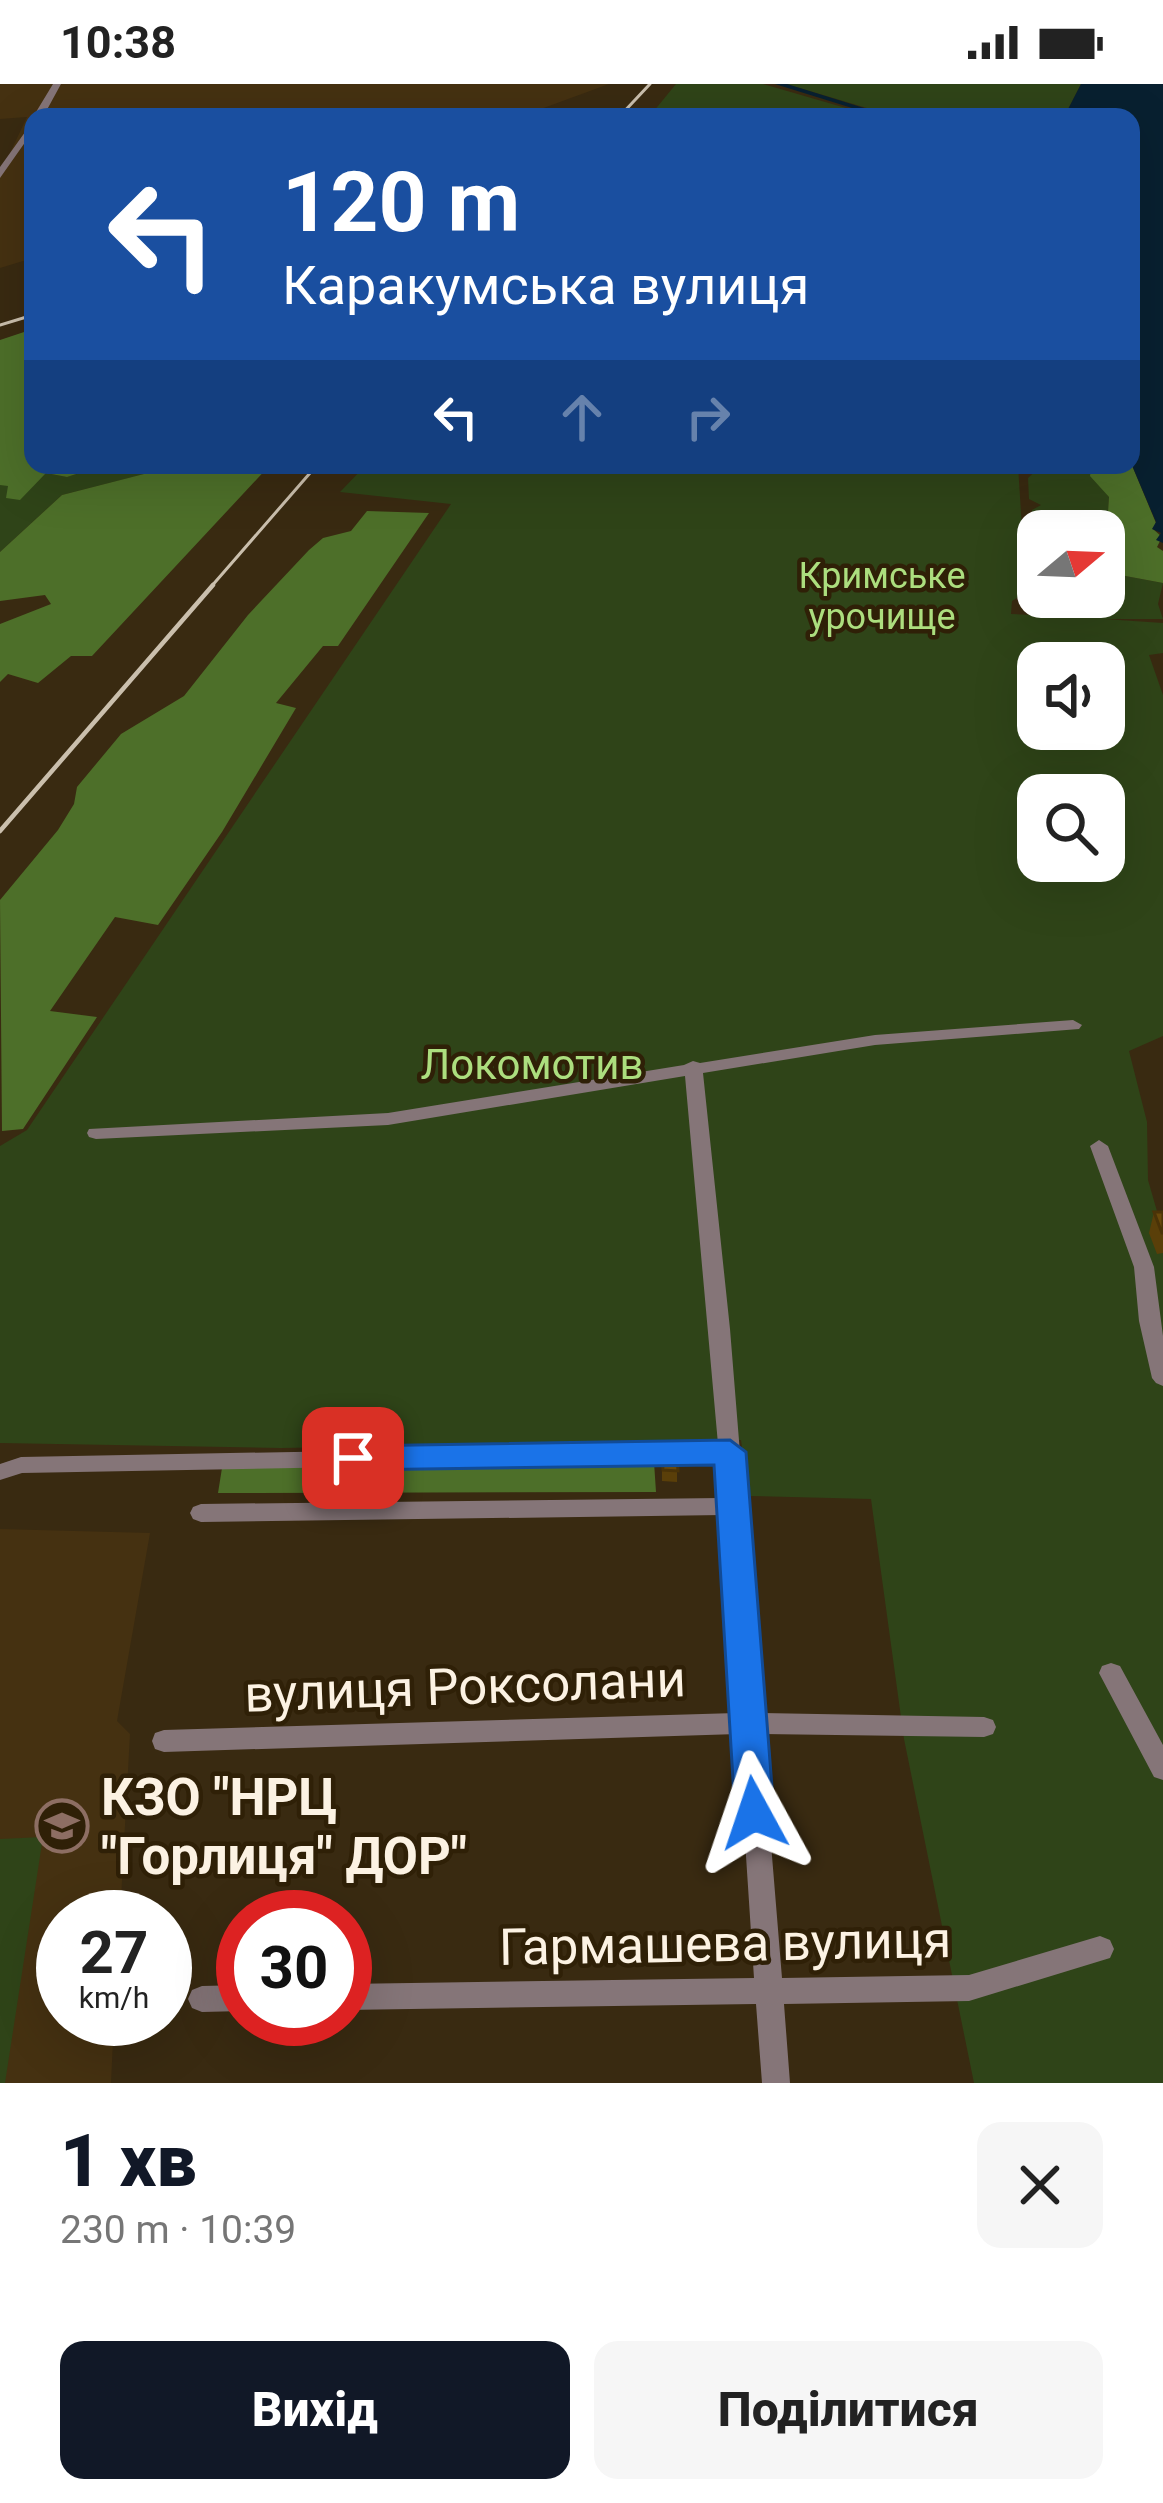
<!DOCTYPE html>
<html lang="uk">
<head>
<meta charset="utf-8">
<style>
	:root { --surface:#fff; --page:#f6f6f6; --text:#222; --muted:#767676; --accent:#111827 }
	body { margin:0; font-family:Roboto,sans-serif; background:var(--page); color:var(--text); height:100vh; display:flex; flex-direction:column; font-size:45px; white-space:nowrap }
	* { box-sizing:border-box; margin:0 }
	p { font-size:39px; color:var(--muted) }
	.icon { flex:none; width:66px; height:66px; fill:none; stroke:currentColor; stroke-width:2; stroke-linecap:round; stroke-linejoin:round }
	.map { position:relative; height:1999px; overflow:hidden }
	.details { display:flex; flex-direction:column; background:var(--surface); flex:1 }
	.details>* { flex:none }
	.top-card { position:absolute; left:24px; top:24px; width:1116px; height:366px; border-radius:24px; box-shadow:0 12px 48px #0002; background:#1a4fa0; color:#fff; overflow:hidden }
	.needle { width:78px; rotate:71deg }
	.tools { position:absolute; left:1017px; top:426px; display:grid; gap:24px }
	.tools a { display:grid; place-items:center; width:108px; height:108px; border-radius:24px; background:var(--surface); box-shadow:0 12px 48px #0002; font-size:60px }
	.speed { position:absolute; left:36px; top:1806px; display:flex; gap:24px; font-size:60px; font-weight:700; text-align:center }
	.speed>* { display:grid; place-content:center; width:156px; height:156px; border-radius:50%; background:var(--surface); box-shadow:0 12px 48px #0002; line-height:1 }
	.speed small { font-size:30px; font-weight:400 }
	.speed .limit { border:18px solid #d22; background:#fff; color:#111 }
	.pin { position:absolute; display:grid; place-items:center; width:102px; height:102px; color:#fff; margin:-51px; border-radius:24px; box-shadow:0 6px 18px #0006 }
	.me { position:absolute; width:132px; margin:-66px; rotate:355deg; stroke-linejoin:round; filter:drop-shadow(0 0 9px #0008) }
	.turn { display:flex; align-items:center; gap:42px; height:252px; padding:0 60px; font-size:54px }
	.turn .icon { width:156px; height:156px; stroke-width:2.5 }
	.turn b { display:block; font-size:84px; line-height:102px }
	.lanes { display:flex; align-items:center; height:114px; padding:0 60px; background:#0003; justify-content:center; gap:60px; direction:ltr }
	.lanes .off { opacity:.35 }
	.round { display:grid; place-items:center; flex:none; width:126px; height:126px; border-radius:24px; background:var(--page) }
	.overview { display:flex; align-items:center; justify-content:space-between; height:204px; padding:0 60px }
	h1 { font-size:72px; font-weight:800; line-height:90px; color:var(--accent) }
	.button { display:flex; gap:24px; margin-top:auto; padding:24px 60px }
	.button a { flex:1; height:138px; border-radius:24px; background:var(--accent); color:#fff; font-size:48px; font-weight:800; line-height:138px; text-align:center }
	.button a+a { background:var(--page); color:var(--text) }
	.status { display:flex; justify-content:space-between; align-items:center; height:84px; padding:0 60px; background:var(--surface); direction:ltr }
	.status svg { height:33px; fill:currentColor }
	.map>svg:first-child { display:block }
</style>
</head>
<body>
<div class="status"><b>10:38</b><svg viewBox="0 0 49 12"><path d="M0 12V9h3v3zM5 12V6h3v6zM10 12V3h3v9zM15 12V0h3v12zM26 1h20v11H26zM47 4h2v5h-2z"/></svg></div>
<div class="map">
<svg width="1163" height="1999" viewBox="0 0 1163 1999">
	<rect width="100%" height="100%" fill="#392a11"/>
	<path fill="#453111" d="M0 0H609L519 33H33V174L0 184V90L27 33 0 35Z
		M0 1445 150 1449 117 1637 130 1650 120 1833H63V1935H114L111 1999H0Z"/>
	<path fill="#2f4418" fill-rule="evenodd" d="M676 0H763L877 33H649Z
		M786 0H1081L1064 33H897Z
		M104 381H180L62 411 0 468V401L35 399 46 389 67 393Z
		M366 381H1018L1026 508 1012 517 1011 530 1070 533 1079 528V513H1104V488L1163 499 1158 520 1163 535H1104L1163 539V569L1149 571 1163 611V952L1129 967 1147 1038 1148 1096 1163 1148V1999H974L904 1655 871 1415 749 1412 741 1356 281 1364 0 1359V1062L27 1046 451 420 340 408ZM1038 579H1104V645H1038ZM1038 711H1104V777H1038Z
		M1042 381H1092L1094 393 1109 413 1107 454 1104 447H1038V456L1031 455 1032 426 1041 421 1029 415 1028 394Z
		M43 1753 5 1999H0V1755Z"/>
	<path fill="#4d6f29" d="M33 245V381H104L67 393 46 389 20 416 6 414 8 402 0 401V256Z
		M1131 379 1156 439 1153 445 1162 453 1157 463 1163 467V499L1104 488 1109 413 1090 392 1092 381Z
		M179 381H270L92 572H71L38 599 8 590 0 598V540L51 520 45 511 0 517V468L62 411Z
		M367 427 429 429 338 562H323L276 619 296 624 222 748 158 841 115 833 50 927 97 933 23 1045 2 1047 0 816 58 746 74 720 77 703 121 650 184 612 248 531 309 466 323 454 351 447Z
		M654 1378 656 1408 218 1409 222 1384Z"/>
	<path fill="#082030" d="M1081 0H1163V459L1156 456 1161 449 1152 445 1156 438 1131 379V33H1064Z"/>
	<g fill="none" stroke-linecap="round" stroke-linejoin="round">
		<path fill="#082030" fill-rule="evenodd" d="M775 0H787L893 33H881Z"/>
		<path fill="#857578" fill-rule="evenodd" d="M1073 936 1082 941 1079 945 875 961 703 989 730 1245 761 1629 984 1633 993 1636 996 1643 993 1650 984 1653 762 1650 782 1894 969 1891 1100 1852 1110 1856 1114 1865 1110 1874 969 1917 784 1920 790 1999H762L756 1920 345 1926V1900L754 1894 738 1650 164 1668 155 1665 152 1657 155 1649 164 1646 736 1629 723 1431 201 1438 193 1435 190 1429 193 1423 201 1420 721 1414 719 1376 22 1389 0 1396V1380L21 1373 718 1360 685 992 388 1041 96 1055 89 1053 87 1049 89 1045 388 1029 684 981 693 977 700 979 875 951Z
			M1099 1056 1108 1062 1154 1183 1163 1252V1302L1156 1299 1152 1294 1139 1237 1134 1183 1090 1062Z
			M1111 1579 1120 1582 1163 1661V1696L1154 1693 1099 1589 1102 1582Z
			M243 1901V1927L202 1928 192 1924 188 1915 192 1906 202 1902Z"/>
		<path fill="#857578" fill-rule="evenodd" d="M53 0H61L43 33H33Z
			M33 37V47L0 94V83Z"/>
		<path stroke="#cabfad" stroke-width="3" d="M619 33 650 0
			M0 241 33 231
			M210 504 317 381"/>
		<path stroke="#cabfad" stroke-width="4.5" d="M0 747 213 501"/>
	</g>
	<path fill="#5a3f09" d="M1154 1128H1163V1169L1157 1170 1149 1149Z
		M662 1372H677V1398L662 1397Z"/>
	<path fill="#69490b" stroke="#4a3308" stroke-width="3" d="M1154 1128H1163V1149H1162Z
		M662 1372H677L678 1387 663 1386Z"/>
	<path fill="#1a73e8" stroke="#114b97" stroke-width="3" d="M730 1356 746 1368 774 1729 768 1741 754 1746 740 1741 735 1729 714 1381 353 1386 336 1374 353 1362Z"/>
	<defs>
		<g id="school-ring" transform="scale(2.7)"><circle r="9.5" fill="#2f2007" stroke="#8d6e63" stroke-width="1.5"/><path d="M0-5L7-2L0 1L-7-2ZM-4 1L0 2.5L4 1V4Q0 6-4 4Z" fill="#8d6e63"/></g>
	</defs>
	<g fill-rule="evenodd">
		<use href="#school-ring" x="62" y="1742"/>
	</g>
	<g text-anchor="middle" stroke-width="9" stroke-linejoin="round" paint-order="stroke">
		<g font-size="36" fill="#acde7e" stroke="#2f2007">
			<text x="882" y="504">Кримське<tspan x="882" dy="41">урочище</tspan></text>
		</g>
		<g font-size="42" fill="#acde7e" stroke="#2f2007">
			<text x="532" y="995">Локомотив</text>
		</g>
		<g font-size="51" fill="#fcf2e3" stroke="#2f2007">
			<text transform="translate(465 1602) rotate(-2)" y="18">вулиця Роксолани</text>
			<text transform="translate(725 1859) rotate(-1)" y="18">Гармашева вулиця</text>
		</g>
		<g font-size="51" font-weight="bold" fill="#fcf2e3" stroke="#2f2007" text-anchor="start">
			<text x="101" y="1731">КЗО "НРЦ<tspan x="101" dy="59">"Горлиця" ДОР"</tspan></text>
		</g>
	</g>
</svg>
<div class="tools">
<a><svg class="needle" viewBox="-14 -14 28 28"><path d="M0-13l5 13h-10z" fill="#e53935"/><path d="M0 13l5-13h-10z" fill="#767676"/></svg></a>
<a><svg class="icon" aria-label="sound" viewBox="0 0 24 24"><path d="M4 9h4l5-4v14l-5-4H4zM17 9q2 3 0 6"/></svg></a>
<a><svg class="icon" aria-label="search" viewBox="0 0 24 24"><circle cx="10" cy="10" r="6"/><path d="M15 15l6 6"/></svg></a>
</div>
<div class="speed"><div>27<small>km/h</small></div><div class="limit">30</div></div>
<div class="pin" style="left:353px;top:1374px;background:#d93025"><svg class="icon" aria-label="arrive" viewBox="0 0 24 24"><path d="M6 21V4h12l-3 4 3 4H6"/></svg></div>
<svg class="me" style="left:754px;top:1729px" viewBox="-20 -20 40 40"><path d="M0-17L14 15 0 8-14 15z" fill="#1a73e8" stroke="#fff" stroke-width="4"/></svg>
<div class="top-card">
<div class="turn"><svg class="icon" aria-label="left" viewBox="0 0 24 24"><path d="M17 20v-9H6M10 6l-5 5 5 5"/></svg><div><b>120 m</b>Каракумська вулиця</div></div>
<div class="lanes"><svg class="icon" aria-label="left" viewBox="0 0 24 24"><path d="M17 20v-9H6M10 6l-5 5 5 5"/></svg><svg class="icon off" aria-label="ahead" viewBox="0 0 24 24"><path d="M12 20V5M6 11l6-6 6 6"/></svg><svg class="icon off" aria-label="right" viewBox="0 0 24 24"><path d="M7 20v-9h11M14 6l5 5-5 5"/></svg></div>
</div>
</div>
<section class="details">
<div class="overview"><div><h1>1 хв</h1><p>230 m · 10:39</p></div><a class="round"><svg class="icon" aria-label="close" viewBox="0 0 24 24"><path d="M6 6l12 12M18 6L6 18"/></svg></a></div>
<div class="button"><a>Вихід</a><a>Поділитися</a></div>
</section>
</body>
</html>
